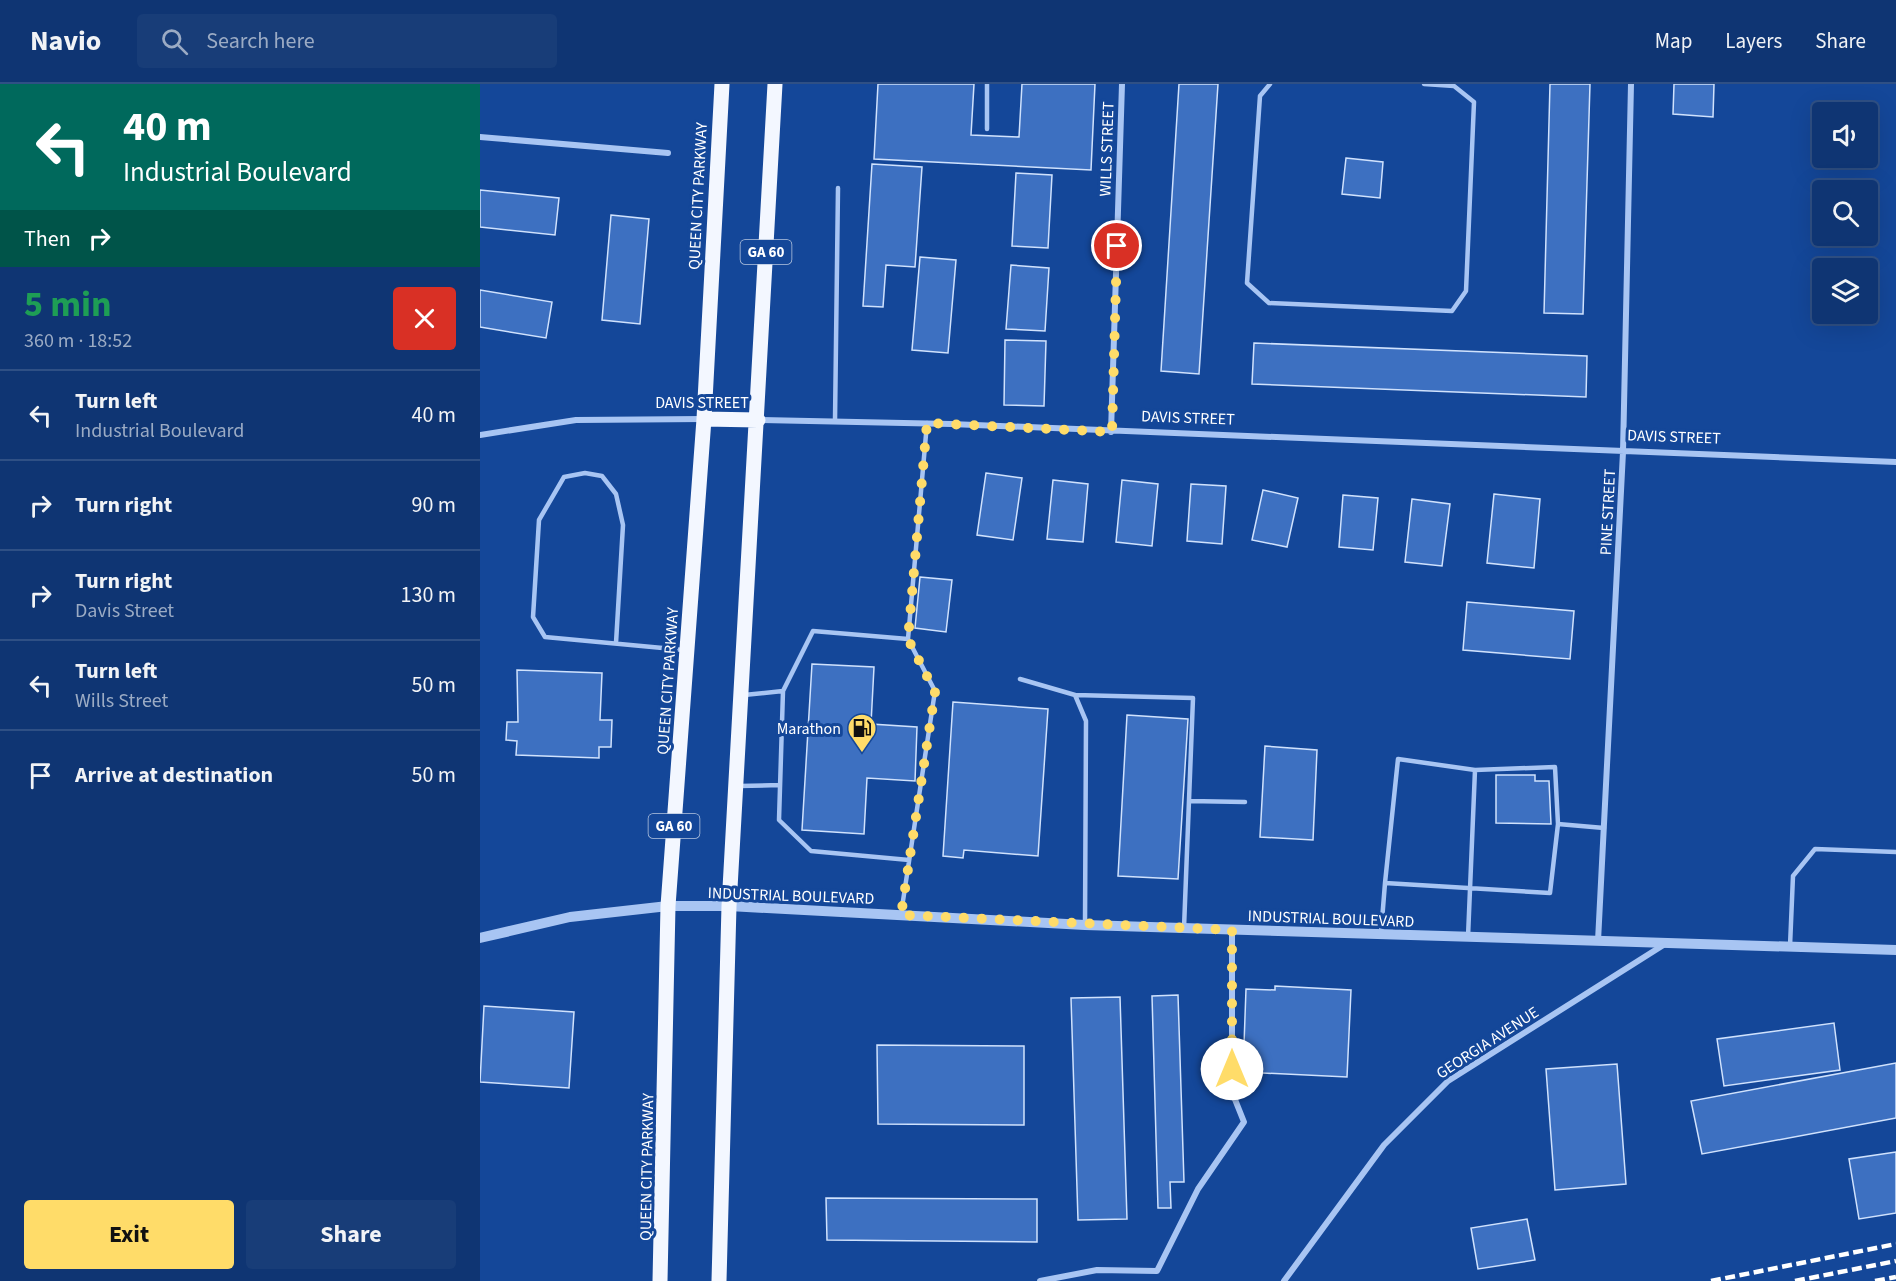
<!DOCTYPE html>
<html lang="en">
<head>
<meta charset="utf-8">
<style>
	:root { --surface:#0f3573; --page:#183d78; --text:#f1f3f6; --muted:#9babc4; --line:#2f5085; --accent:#ffdc69 }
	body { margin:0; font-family:"Source Sans 3",sans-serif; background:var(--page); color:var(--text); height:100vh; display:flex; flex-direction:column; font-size:22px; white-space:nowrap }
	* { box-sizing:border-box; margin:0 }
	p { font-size:20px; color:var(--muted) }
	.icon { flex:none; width:33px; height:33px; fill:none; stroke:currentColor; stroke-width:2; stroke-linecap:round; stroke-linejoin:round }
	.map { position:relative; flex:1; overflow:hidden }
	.drawer { display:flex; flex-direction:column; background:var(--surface); width:480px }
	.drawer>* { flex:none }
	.hud { background:#00695c; color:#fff; overflow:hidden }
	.controls { position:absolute; left:1332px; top:18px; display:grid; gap:12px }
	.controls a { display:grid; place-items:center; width:66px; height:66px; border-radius:6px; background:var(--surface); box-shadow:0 6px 24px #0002,0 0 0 2px var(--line); font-size:30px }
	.pin { position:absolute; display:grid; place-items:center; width:51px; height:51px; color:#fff; margin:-26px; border:3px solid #fff; border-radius:50%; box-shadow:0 2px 6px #0007 }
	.me { position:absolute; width:66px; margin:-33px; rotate:0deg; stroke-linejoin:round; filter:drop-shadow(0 0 4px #0008) }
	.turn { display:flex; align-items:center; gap:21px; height:126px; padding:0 24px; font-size:27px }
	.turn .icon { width:78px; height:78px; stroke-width:2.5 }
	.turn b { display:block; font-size:42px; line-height:51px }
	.then { display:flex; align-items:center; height:57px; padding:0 24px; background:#0003; gap:12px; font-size:22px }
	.round { display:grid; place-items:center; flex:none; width:63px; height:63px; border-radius:6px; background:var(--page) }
	.overview { display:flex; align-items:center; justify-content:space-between; height:102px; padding:0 24px }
	h1 { font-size:36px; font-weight:700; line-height:45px; color:#1e9e55 }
	.cta { display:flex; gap:12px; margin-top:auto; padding:12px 24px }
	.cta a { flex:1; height:69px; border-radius:6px; background:var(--accent); color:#111; font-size:24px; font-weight:700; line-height:69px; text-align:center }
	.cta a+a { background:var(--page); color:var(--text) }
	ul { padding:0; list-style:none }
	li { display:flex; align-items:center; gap:18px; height:90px; padding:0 24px; border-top:2px solid var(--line) }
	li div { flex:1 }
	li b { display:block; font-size:22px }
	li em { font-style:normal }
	header { display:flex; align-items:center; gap:36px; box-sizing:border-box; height:84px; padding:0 30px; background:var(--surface); border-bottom:2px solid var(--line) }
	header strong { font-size:28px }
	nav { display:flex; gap:33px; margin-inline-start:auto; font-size:21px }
	.search { width:420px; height:54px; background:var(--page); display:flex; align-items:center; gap:15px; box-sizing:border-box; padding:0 21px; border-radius:6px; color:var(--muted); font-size:22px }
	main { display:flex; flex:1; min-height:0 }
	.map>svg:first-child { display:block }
</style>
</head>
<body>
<header>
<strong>Navio</strong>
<div class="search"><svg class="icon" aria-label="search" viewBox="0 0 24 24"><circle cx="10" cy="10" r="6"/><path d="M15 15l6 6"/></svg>Search here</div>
<nav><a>Map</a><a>Layers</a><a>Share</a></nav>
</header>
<main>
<section class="drawer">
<div class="hud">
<div class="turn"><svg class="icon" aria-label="left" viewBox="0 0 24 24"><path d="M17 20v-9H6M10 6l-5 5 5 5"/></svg><div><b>40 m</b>Industrial Boulevard</div></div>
<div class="then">Then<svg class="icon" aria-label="right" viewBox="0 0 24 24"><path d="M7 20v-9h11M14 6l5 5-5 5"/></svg></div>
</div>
<div class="overview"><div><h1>5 min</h1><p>360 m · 18:52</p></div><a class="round" style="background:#d93025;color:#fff"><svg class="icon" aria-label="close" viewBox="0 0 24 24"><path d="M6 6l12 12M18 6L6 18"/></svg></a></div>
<ul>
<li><svg class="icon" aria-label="left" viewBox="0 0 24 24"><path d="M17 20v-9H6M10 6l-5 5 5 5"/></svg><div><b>Turn left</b><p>Industrial Boulevard</p></div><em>40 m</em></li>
<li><svg class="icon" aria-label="right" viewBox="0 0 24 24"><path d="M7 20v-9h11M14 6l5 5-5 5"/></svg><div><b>Turn right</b></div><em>90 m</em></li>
<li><svg class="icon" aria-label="right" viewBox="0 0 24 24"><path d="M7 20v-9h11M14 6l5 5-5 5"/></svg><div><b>Turn right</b><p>Davis Street</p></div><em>130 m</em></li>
<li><svg class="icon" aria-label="left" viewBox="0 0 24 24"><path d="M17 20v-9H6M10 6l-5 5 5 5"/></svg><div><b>Turn left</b><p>Wills Street</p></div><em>50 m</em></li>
<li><svg class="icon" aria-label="arrive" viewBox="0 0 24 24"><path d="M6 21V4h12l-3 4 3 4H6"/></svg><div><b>Arrive at destination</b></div><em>50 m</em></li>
</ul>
<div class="cta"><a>Exit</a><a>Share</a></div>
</section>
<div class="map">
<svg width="1416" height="1197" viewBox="0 0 1416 1197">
	<rect width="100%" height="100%" fill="#144799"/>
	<path fill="#3d70c1" stroke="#d0e2fd" stroke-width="1.5" d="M398 0H494L491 51 539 53 542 0H615L611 86 394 75Z
		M699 0H738L719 290 681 287Z
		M1070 0H1110L1103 230 1064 229Z
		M1194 0H1234L1233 33 1193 30Z
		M866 74 903 78 900 114 862 110Z
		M392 80 442 83 435 183 406 181 403 223 383 222Z
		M536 89 572 91 568 164 532 162Z
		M0 106 79 114 75 151 0 143Z
		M131 131 169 135 160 240 122 236Z
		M440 173 476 176 468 269 432 266Z
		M531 181 569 184 565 247 526 245Z
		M0 206 72 218 66 254 0 243Z
		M525 256 566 257 564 322 524 321Z
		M774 259 1107 272 1106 313 772 300Z
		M506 389 542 394 533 456 497 451Z
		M573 396 608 400 603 458 567 455Z
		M642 396 678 400 672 462 636 458Z
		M711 400 746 402 742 460 707 457Z
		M783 406 818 414 807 463 772 456Z
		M1014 410 1060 415 1054 484 1007 479Z
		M863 411 898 414 893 466 859 463Z
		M932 415 970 420 962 482 925 478Z
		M440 493 472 496 466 548 435 544Z
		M987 518 1094 527 1090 575 983 566Z
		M332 580 394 583 391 640 437 643 435 697 387 694 384 750 322 746Z
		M37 586 122 589 120 636H132L131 663H119V674L36 671 37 657 26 656 27 638H38Z
		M473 618 568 625 558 772 484 766 483 774 463 772Z
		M647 631 708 635 698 795 638 792Z
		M785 662 837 666 833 756 780 753Z
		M1016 691H1055V697H1069L1071 740 1016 739Z
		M795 902 871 906 867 993 763 988 766 905 795 906Z
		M698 911 704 1098H690L691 1124H678L672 912Z
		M640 913 647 1135 598 1136 591 914Z
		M4 922 94 928 89 1004 0 998Z
		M1354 939 1360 986 1244 1002 1237 955Z
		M397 961 544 962V1041L398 1040Z
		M1416 979V1034L1222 1070 1211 1017Z
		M1137 980 1146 1100 1075 1106 1066 985Z
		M1416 1068V1129L1379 1135 1369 1075Z
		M346 1114 557 1115V1158L347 1156Z
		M1047 1135 1055 1176 998 1185 991 1144Z"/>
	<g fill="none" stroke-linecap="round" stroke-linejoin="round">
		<path stroke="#a8c5f3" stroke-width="4.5" d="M790 0 780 12 767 199 789 219 972 227 986 207 994 18 974 2 944 0
			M507 45V0
			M355 337 358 104
			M428 555 447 339
			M136 559 143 441 136 410 122 392 105 389 84 393 59 436 53 533 65 553 204 566
			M540 595 595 611 606 637 605 841
			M303 607 299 736 331 767 429 776
			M264 611 303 607 333 547 428 555 455 607 421 830
			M595 611 713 614 704 844
			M259 702 300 701
			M709 717 765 718
			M905 799 918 675 995 686 1075 683 1078 740
			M901 849 905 799 1070 809 1078 740 1124 744
			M988 853 995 686
			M1310 862 1313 792 1335 765 1416 768"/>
		<path stroke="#a8c5f3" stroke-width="6" d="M0 53 188 69
			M278 336 471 340 1416 378
			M631 348 642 0
			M0 351 96 336 223 335
			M1118 857 1143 368 1151 0
			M560 1197 617 1186 677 1187 718 1105 764 1038 752 1008V846
			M804 1197 904 1061 968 997 1185 860"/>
		<path stroke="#a8c5f3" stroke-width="10" d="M0 854 90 833 188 822H249L605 841 1416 866"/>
		<path stroke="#f3f7ff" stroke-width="15" d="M224 335 278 336
			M180 1197 188 822 224 335 242 0
			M239 1197 249 822 295 0"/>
		<path stroke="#fff" stroke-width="4.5" stroke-dasharray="10 4.5" stroke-linecap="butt" d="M1231 1197 1416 1160
			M1315 1197 1416 1177
			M1395 1197 1416 1193"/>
	</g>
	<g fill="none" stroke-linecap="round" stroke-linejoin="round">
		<path stroke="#ffdc69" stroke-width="10" stroke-dasharray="0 18" d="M637 162 632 348 447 339 428 555 455 608 421 831 752 846V985"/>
	</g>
	<defs>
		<g id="fuel-pin" transform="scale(1.5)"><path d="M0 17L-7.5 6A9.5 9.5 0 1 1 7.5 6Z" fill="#ffdc69" stroke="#144799"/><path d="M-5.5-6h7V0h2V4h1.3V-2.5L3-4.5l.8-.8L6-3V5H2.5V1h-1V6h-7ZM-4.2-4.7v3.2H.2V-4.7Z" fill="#111"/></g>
	</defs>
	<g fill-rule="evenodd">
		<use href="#fuel-pin" x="382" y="644"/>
	</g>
	<g text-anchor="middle" stroke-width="6" stroke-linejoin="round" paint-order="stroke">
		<g fill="#144799" stroke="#b8c8e0" stroke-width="1.5">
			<rect x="260.5" y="156" width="51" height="24" rx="4.5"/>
			<rect x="168.5" y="730" width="51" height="24" rx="4.5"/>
		</g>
		<g font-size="15" font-weight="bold" fill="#fff">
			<text x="286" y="173">GA 60</text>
			<text x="194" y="747">GA 60</text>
		</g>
		<g font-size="16" fill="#fff" stroke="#144799">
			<text transform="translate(626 65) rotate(-88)" y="6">WILLS STREET</text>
			<text transform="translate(217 112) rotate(-87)" y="6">QUEEN CITY PARKWAY</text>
			<text x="222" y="324">DAVIS STREET</text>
			<text transform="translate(708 333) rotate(2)" y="6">DAVIS STREET</text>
			<text transform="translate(1194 352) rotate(2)" y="6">DAVIS STREET</text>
			<text transform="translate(1127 428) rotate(-87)" y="6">PINE STREET</text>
			<text transform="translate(187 597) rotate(-86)" y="6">QUEEN CITY PARKWAY</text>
			<text transform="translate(311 811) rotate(2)" y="6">INDUSTRIAL BOULEVARD</text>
			<text transform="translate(851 834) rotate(2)" y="6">INDUSTRIAL BOULEVARD</text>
			<text transform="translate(1007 958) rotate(-33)" y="6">GEORGIA AVENUE</text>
			<text transform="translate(166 1083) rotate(-89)" y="6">QUEEN CITY PARKWAY</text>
		</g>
		<g font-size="16" fill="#fff" stroke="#144799" text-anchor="end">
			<text x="361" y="650">Marathon</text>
		</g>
	</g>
</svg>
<div class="controls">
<a><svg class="icon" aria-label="sound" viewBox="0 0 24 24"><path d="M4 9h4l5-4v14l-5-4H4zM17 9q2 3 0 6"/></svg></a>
<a><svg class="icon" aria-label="search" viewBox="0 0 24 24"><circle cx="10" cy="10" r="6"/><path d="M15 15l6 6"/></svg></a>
<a><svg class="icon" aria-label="layers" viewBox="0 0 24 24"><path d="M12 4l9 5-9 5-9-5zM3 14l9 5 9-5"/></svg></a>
</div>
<div class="pin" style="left:637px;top:162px;background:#d93025"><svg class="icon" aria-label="arrive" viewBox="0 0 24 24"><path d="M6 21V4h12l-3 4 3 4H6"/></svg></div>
<svg class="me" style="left:752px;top:985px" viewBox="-20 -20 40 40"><circle r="19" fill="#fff"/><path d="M0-13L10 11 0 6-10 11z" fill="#ffdc69"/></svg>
</div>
</main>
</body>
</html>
